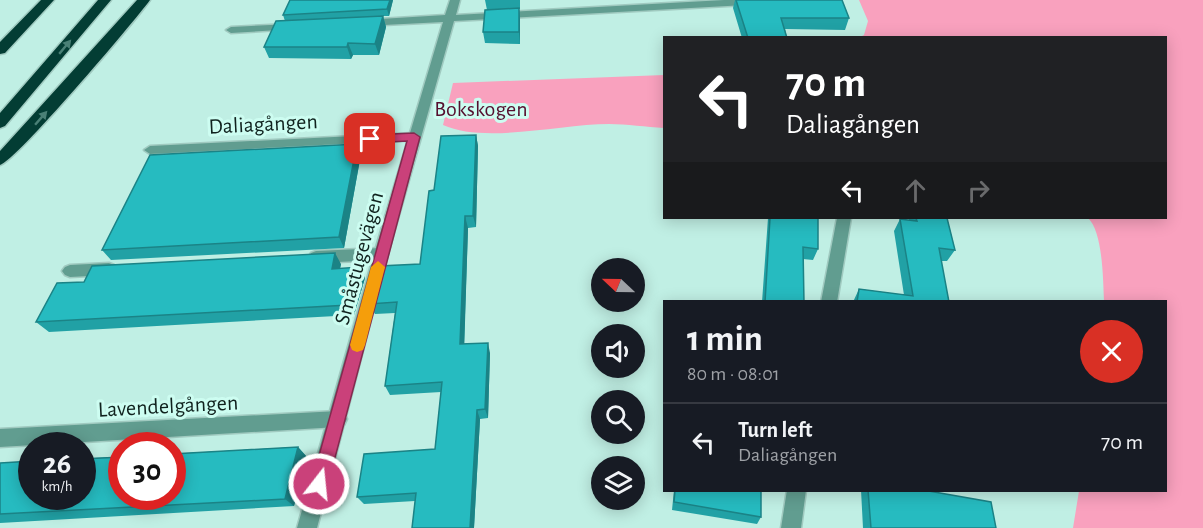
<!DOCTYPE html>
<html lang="en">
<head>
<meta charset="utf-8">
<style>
	:root { --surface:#171b24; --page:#242831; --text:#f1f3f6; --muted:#9ea1a6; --line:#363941 }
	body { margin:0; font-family:"Alegreya Sans",sans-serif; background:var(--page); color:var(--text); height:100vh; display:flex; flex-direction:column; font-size:22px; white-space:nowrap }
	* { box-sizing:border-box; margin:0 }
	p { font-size:20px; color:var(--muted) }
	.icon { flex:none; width:33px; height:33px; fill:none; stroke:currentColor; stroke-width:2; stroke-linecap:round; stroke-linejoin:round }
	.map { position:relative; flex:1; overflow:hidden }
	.side { position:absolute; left:663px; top:300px; width:504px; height:192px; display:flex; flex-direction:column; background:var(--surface); border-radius:0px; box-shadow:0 3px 15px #0003 }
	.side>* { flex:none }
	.hud { position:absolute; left:663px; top:36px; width:504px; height:183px; border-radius:0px; box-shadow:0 3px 15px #0003; background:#202124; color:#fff; overflow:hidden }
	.needle { width:39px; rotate:292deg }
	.tools { position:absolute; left:591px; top:258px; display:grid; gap:12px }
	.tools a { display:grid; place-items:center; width:54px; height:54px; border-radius:50%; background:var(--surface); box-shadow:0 3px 15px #0003; font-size:30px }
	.speed { position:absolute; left:18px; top:432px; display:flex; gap:12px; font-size:30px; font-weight:700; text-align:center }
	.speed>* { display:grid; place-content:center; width:78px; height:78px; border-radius:50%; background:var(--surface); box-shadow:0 3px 15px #0003; line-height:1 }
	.speed small { font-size:15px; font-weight:400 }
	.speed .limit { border:9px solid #d22; background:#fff; color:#111 }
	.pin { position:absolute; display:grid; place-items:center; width:51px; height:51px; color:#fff; margin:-26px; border-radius:12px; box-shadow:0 3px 9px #0006 }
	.me { position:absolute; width:66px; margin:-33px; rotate:16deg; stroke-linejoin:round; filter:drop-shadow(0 0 4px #0008) }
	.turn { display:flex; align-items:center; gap:21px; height:126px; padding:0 24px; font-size:27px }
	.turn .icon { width:78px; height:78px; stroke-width:2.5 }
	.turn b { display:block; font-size:42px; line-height:51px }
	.lanes { display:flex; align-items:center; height:57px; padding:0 24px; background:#0003; justify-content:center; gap:30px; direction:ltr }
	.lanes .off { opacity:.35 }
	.round { display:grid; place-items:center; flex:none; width:63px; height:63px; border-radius:32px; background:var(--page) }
	.summary { display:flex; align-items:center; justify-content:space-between; height:102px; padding:0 24px }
	h1 { font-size:36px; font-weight:700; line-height:45px }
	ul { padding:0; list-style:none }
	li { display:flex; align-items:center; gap:18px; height:78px; padding:0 24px; border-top:2px solid var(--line) }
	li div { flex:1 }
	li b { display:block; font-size:22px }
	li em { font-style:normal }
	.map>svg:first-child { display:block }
</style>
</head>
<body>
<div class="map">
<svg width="1203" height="528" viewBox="0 0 1203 528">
	<rect width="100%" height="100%" fill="#c0efe4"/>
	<path fill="#f9a1be" d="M859 0H1203V528H1073L1079 491 1166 490V302L1104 301C1103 280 1103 232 1088 218H1166V38L860 37 864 35 868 21Z
		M664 75V128C646 127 627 124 609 124 561 124 485 144 443 125L453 83Z"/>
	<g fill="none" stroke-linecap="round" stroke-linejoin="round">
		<g stroke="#a0cac0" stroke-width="3">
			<path id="service" d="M414 133 420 137 418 140 150 154 144 150 150 146Z
				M381 248 386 250 388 254 386 258 381 260 316 263 311 261 309 257 311 253 316 251Z
				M109 263 114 265 117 269 114 273 109 275 70 277 65 275 62 271 65 267 70 265Z
				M338 411 344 413 347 419 344 425 338 427 0 447V429Z"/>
		</g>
		<g stroke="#a0cac0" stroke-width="3">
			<path id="minor" d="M450 0H460L456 15 724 0H785L780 3 454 21 388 254 317 528H297L374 254 443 22 364 26 359 23 364 20 445 15Z
				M292 24 297 27 296 29 231 33 226 30 231 27Z
				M837 218H851L837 302H821Z
				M787 490H806L801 528H781Z"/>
		</g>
		<g stroke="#a0cac0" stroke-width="3">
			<path id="motorway" d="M41 0H54L5 53 0 54V42Z
				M98 0H111L5 126 0 128V113Z
				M137 0H150C134 22 16 161 0 165V151Z"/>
		</g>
		<use href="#service" fill="#619d90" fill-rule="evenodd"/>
		<use href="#minor" fill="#619d90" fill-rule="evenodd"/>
		<use href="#motorway" fill="#033d34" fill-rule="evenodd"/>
	</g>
	<path fill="#21a1a5" d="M393 0 389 16H383L386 27 379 55H353L351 59 269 58 264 47 285 21 283 15Z
		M485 0H520V9H519L520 20V44L485 43 483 32 487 10Z
		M735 0H842L849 18 845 30 785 29 787 38H742L733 8Z
		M476 135 478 146 476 227 468 228 464 344 490 353 488 418 480 419 474 528H412L415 501 364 504 357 497 435 449 441 392 390 395 385 386 395 313 375 314 369 304 420 264 434 190Z
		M361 154 344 248 111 260 102 250Z
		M768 218H818V249L813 260 803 259 804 302H762Z
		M908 218H947L955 250 947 261H941L949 302H853L859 289 904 295 894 231 900 219 909 220Z
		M341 264 340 268 365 278 354 315 49 332 36 322Z
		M298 447 306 456 294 506 0 523V463Z
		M674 490H761V517L757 524 672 510Z
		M861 490H923L996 528H863Z"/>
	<path fill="#1b8386" d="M390 0H393L389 16 387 9Z
		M519 8 520 20V44L519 32Z
		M383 16 386 27 379 55 375 44Z
		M348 43 353 55 351 59 347 47Z
		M476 135 478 146 476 227 473 216Z
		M357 144 361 154 344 248 339 237Z
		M465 216 468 228 464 354 460 344Z
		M335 253 341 264 338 280 332 269Z
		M360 267 365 278 354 315 349 305Z
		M488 343 490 353 488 418 485 409Z
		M477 410 480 419 474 528H470Z
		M298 447 306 456 294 506 285 499Z"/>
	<path fill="#26bbc0" stroke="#1b8386" stroke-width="1.5" d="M290 0H390L387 9 283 15Z
		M736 0H842L849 18H781L787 38H748Z
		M519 8V32H483L485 10Z
		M383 16 375 44 348 43 347 47H264L276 21Z
		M476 135 473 216H465L460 344 488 343 485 409 477 410 470 528H412L416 493 357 497 364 454 435 449 442 382 385 386 397 302 369 304 379 266 420 264 429 191 434 190 441 136Z
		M357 144 339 237 102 250 150 155Z
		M770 218H818V249L803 247 804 302H765Z
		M916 218H947L955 250 939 248 949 302H857L859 289 913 296 900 219 917 221Z
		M335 253 332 269 360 267 349 305 36 322 57 283 84 282 92 266Z
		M298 447 285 499 0 514V463L32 461V496H82V459L122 457V496H172V454Z
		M675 490H761V517L674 502Z
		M868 490H923L991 502 996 528H871Z"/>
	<defs><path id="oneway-solid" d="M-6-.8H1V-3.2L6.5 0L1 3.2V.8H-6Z" transform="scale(1.5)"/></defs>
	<g fill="#4a8076">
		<use href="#oneway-solid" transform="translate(65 47) rotate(-50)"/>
		<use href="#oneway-solid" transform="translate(41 118) rotate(-49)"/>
	</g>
	<path fill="#ca417a" stroke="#832a4f" stroke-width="1.5" d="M414 133 420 137 328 484 325 491 319 493 313 491 311 484 407 141 370 143 365 139 370 135Z"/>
	<path fill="#f59e0b" d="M378 261 385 267 365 345 363 350 357 352 352 350 350 345 371 267Z"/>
	<g text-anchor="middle" stroke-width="6" stroke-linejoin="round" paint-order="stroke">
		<g font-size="22" fill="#550f2e" stroke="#cdfdf1">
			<text x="481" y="116">Bokskogen</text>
		</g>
		<g font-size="22" fill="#10221e" stroke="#cdfdf1">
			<text transform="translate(263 123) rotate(-3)" y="8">Daliagången</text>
			<text transform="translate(358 258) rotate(-75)" y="8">Småstugevägen</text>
			<text transform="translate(168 405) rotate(-3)" y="8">Lavendelgången</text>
		</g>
	</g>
</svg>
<div class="tools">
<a><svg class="needle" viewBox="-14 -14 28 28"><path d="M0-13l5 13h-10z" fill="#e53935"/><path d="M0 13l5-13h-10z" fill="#9ea1a6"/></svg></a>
<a><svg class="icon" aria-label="sound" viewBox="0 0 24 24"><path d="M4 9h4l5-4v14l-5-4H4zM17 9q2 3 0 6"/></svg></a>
<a><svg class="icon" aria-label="search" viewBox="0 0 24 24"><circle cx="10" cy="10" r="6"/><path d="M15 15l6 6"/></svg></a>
<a><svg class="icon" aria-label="layers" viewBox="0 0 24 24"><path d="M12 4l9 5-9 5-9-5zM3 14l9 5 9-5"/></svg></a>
</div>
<div class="speed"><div>26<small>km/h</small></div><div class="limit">30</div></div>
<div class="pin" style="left:370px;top:139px;background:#d93025"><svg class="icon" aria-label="arrive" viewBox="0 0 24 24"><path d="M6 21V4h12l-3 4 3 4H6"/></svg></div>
<svg class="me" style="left:319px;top:484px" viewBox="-20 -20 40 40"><circle r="17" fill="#ca417a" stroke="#fff" stroke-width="3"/><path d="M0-11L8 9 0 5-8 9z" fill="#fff"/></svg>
<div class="hud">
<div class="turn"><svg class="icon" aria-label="left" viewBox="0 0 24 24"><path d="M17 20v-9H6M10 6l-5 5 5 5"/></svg><div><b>70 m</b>Daliagången</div></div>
<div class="lanes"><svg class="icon" aria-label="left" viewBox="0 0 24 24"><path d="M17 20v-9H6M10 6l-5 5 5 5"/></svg><svg class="icon off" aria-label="ahead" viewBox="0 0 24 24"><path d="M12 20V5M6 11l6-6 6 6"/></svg><svg class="icon off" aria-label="right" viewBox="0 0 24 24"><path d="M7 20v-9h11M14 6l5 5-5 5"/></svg></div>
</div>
<section class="side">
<div class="summary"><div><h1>1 min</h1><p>80 m · 08:01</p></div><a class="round" style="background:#d93025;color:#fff"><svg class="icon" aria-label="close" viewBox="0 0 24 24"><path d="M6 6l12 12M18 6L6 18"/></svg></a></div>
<ul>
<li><svg class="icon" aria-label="left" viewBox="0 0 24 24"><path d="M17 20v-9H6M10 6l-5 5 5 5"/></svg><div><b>Turn left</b><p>Daliagången</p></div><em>70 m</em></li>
</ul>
</section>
</div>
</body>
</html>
